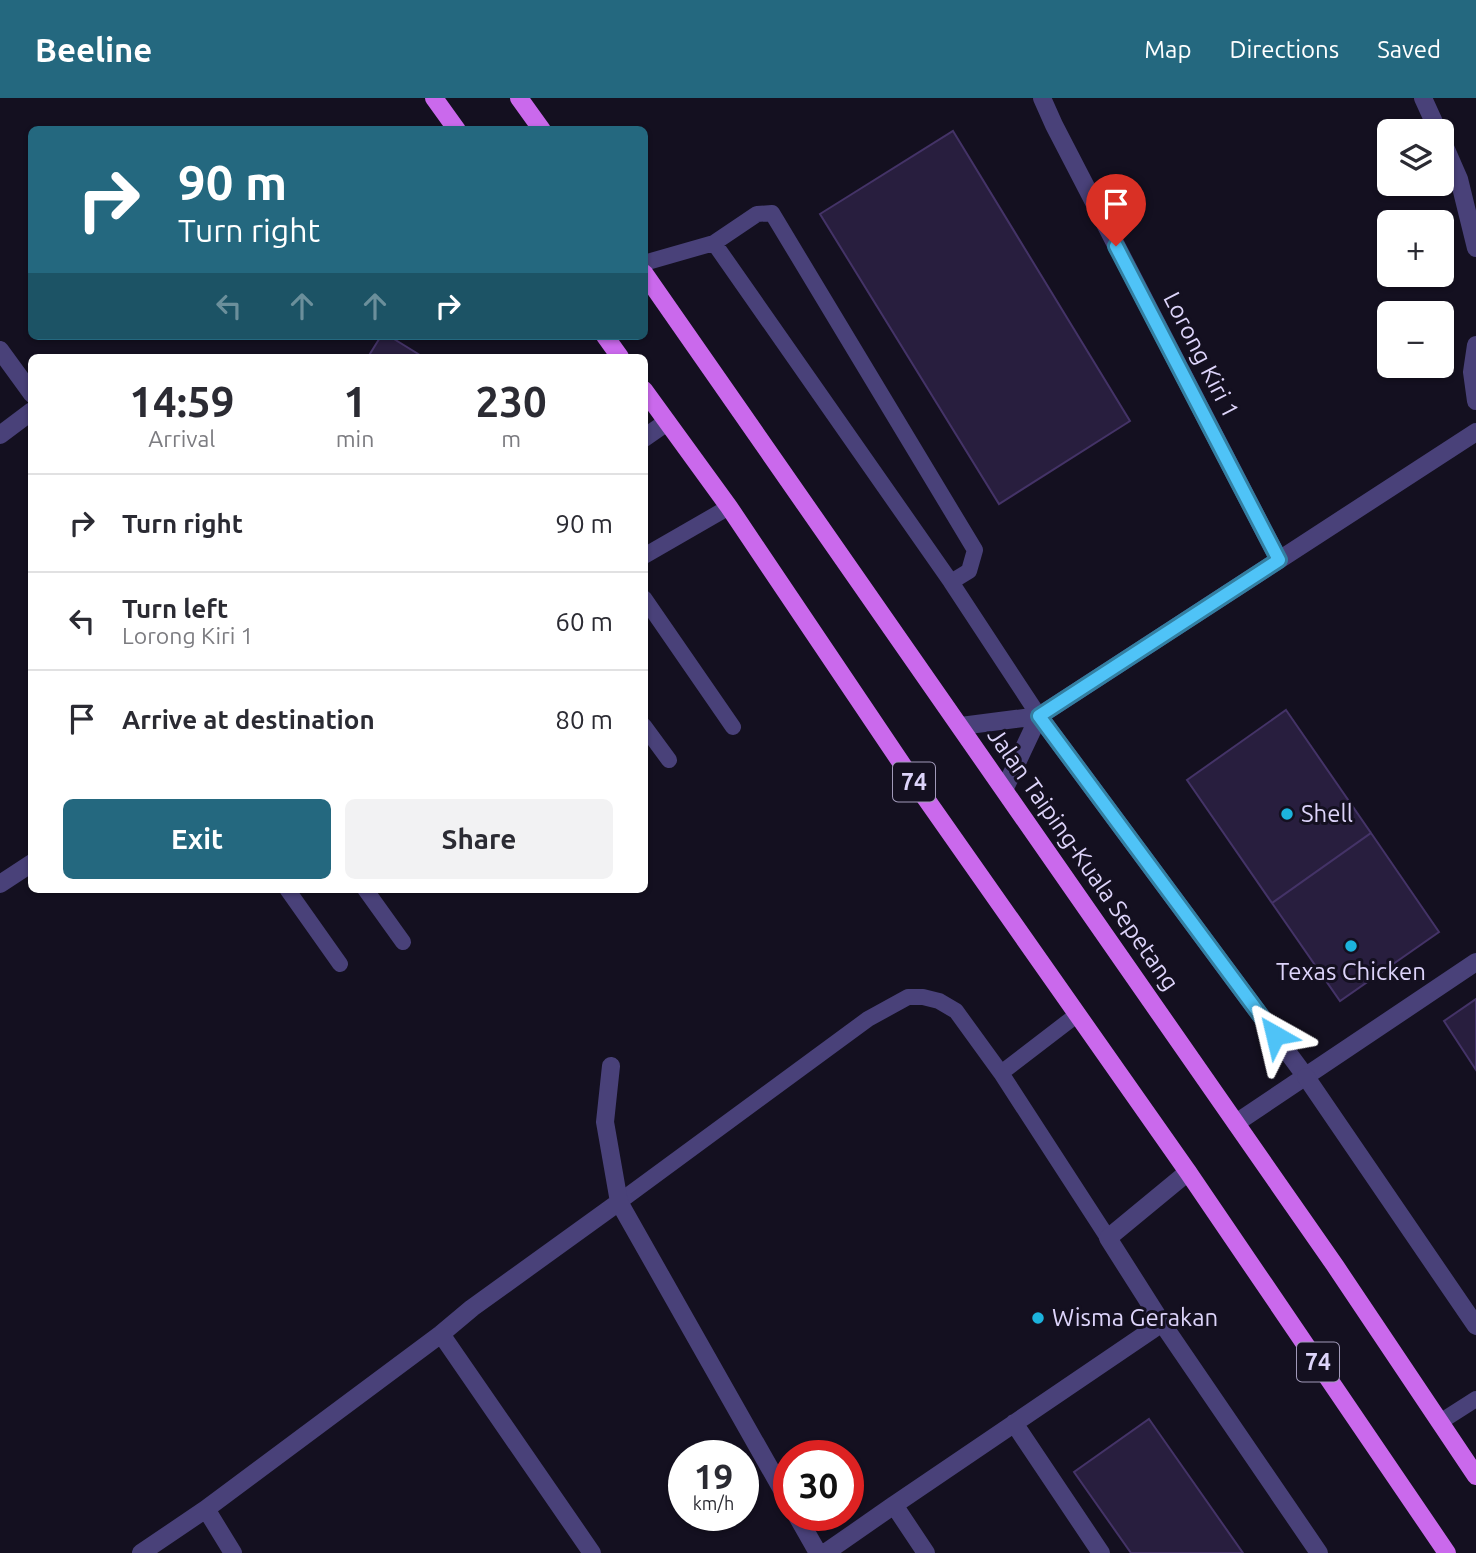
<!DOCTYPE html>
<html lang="en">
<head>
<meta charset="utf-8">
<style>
	:root { --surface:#fff; --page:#f2f2f3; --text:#2b2b33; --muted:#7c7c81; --line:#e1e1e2; --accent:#24687f }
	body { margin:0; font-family:Ubuntu,sans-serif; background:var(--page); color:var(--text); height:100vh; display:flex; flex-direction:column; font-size:26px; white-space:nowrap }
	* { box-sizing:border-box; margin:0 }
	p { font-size:23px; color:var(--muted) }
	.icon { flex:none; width:38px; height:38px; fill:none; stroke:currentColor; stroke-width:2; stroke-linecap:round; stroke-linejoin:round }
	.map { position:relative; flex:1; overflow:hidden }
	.details { position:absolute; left:28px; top:256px; width:620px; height:539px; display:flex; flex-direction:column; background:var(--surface); border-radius:10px; box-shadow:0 2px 5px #0004 }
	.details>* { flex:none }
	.guide { position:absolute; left:28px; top:28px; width:620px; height:214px; border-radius:10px; box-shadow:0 2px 5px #0004; background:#24687f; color:#fff; overflow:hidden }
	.tools { position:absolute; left:1377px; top:21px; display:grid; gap:14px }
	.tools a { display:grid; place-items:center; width:77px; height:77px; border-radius:10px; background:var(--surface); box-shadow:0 2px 5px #0004; font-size:35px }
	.speed { position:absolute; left:668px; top:1342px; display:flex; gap:14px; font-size:35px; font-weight:700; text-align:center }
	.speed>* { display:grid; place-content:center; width:91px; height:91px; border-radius:50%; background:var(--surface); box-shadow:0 2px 5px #0004; line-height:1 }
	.speed small { font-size:18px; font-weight:400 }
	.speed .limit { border:10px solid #d22; background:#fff; color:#111 }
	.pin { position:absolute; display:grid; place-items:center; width:60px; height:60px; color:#fff; margin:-72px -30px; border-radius:50% 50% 50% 0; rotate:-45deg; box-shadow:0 0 7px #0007 }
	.pin .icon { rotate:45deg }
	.me { position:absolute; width:77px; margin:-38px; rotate:323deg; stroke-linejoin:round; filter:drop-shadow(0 0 5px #0008) }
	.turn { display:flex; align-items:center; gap:24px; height:147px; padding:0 35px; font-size:32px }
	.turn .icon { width:91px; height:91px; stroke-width:2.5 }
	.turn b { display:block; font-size:49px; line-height:60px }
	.lanes { display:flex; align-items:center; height:66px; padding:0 35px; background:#0003; justify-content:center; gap:35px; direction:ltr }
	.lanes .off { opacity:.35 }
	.eta { display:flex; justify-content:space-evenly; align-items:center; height:119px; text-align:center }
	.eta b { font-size:42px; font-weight:700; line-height:49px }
	.primary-button { display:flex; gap:14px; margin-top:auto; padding:14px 35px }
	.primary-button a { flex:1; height:80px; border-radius:10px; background:var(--accent); color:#fff; font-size:28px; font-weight:700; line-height:80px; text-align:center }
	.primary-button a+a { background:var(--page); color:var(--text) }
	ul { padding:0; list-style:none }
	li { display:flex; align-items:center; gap:21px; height:98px; padding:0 35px; border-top:2px solid var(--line) }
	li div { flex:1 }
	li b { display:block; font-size:26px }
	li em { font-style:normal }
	header { display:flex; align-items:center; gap:42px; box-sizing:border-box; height:98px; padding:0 35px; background:var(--accent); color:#fff }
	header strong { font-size:33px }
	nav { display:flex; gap:38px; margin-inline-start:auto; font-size:24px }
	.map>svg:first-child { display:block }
</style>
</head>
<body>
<header>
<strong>Beeline</strong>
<nav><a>Map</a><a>Directions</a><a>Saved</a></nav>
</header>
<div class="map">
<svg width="1476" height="1455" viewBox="0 0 1476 1455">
	<rect width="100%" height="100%" fill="#141020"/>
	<path fill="#281e3e" stroke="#443367" stroke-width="2" d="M953 33 1130 323 999 406 820 116Z
		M381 238H389L423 259H368Z
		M1286 612 1371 735 1272 805 1187 682Z
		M1371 735 1439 834 1340 903 1272 805Z
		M1476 901V972L1444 923Z
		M1149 1321 1243 1455H1131L1074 1374Z"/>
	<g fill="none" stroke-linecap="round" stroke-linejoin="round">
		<path stroke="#494179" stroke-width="16" d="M714 145 757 116 772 115 975 452 969 473 951 484
			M644 165 714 145 951 484 1039 618
			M644 458 729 409
			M644 500 733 629
			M644 628 669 662
			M287 791 340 866
			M365 791 403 844
			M1001 975 1078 916
			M619 1104 868 921 908 899H923L939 903 956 913 1001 975 1108 1140
			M1440 1324 1476 1301"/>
		<path stroke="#494179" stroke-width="18" d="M1042 0 1054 27 1279 462
			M1423 0 1438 33
			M1442 42 1459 81 1476 150
			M1476 247 1472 274 1476 303
			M0 252 32 296
			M0 337 32 313
			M644 340 667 324
			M1039 618 1306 979
			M961 628 1039 618 1476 334
			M1005 690 1039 618
			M0 786 32 765
			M611 968 605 1024 619 1104 789 1404
			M1236 1025 1476 864
			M1188 1074 1108 1140 1162 1225 1319 1455
			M441 1236 592 1455
			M1014 1325 1101 1455
			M206 1411 233 1455
			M797 1418 818 1455
			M141 1455 206 1411 441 1236 472 1210 619 1104
			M825 1455 894 1407
			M926 1455 894 1407 1162 1225"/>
		<path stroke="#494179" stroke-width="18" d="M1306 979 1476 1228"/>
		<path stroke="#ca69ec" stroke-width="18" d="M434 0 457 32
			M519 0 542 32
			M644 175 1336 1169 1476 1378
			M605 238 620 259
			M644 292 729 409 910 678 1188 1074 1447 1455"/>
	</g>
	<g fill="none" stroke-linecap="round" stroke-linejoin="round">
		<g stroke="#337fa1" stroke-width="18">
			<path id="route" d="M1116 148 1279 462 1039 618 1275 937"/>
		</g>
		<use href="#route" stroke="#4fc3f7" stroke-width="12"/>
	</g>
	<g fill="#1cb3dd" stroke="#141020" stroke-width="2.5">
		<circle cx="1287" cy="716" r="7"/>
		<circle cx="1351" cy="848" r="7"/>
		<circle cx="1038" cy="1220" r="7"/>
	</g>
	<g text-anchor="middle" stroke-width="6" stroke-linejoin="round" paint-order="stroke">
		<g fill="#141020" stroke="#a199b9" stroke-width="2">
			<rect x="893" y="664.5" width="42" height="39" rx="5"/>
			<rect x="1297" y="1244.5" width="42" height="39" rx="5"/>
		</g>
		<g font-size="23" font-weight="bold" fill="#ddd4fa">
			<text x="914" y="692">74</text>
			<text x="1318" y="1272">74</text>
		</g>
		<g font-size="24" fill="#ddd4fa" stroke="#141020">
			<text transform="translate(1201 257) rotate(63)" y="8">Lorong Kiri 1</text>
			<text transform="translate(1083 761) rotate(55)" y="8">Jalan Taiping-Kuala Sepetang</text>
		</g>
		<g font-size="24" fill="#ddd4fa" stroke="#141020" text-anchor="start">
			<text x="1301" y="724">Shell</text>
			<text x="1351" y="882" text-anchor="middle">Texas Chicken</text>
			<text x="1052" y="1228">Wisma Gerakan</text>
		</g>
	</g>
</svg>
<div class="tools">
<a><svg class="icon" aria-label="layers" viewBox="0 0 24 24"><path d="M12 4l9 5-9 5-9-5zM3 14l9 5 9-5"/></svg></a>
<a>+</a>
<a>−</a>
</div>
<div class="speed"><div>19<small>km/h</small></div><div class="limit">30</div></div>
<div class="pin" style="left:1116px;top:148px;background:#d93025"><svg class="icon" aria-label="arrive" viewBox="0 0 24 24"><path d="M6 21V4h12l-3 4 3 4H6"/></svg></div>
<svg class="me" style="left:1275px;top:937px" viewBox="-20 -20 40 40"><path d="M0-17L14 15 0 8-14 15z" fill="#4fc3f7" stroke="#fff" stroke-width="4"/></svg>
<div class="guide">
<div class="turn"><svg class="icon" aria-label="right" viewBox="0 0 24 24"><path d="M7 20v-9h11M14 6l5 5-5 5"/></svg><div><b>90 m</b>Turn right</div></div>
<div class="lanes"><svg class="icon off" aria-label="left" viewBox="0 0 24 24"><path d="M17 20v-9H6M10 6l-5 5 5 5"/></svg><svg class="icon off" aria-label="ahead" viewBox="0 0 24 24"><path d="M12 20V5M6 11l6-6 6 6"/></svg><svg class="icon off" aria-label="ahead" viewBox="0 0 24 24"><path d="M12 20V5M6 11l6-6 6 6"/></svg><svg class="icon" aria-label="right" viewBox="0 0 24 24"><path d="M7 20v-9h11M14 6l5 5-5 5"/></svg></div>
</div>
<section class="details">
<div class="eta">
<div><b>14:59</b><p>Arrival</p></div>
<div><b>1</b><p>min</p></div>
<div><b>230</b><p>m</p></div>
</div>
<ul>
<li><svg class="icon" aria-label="right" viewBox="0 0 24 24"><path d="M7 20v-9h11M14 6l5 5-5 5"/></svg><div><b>Turn right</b></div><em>90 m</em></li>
<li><svg class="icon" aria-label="left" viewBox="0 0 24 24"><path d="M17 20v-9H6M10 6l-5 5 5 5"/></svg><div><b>Turn left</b><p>Lorong Kiri 1</p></div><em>60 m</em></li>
<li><svg class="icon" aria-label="arrive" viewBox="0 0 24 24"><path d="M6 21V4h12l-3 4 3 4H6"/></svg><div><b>Arrive at destination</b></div><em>80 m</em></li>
</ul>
<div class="primary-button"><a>Exit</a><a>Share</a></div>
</section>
</div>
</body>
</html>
